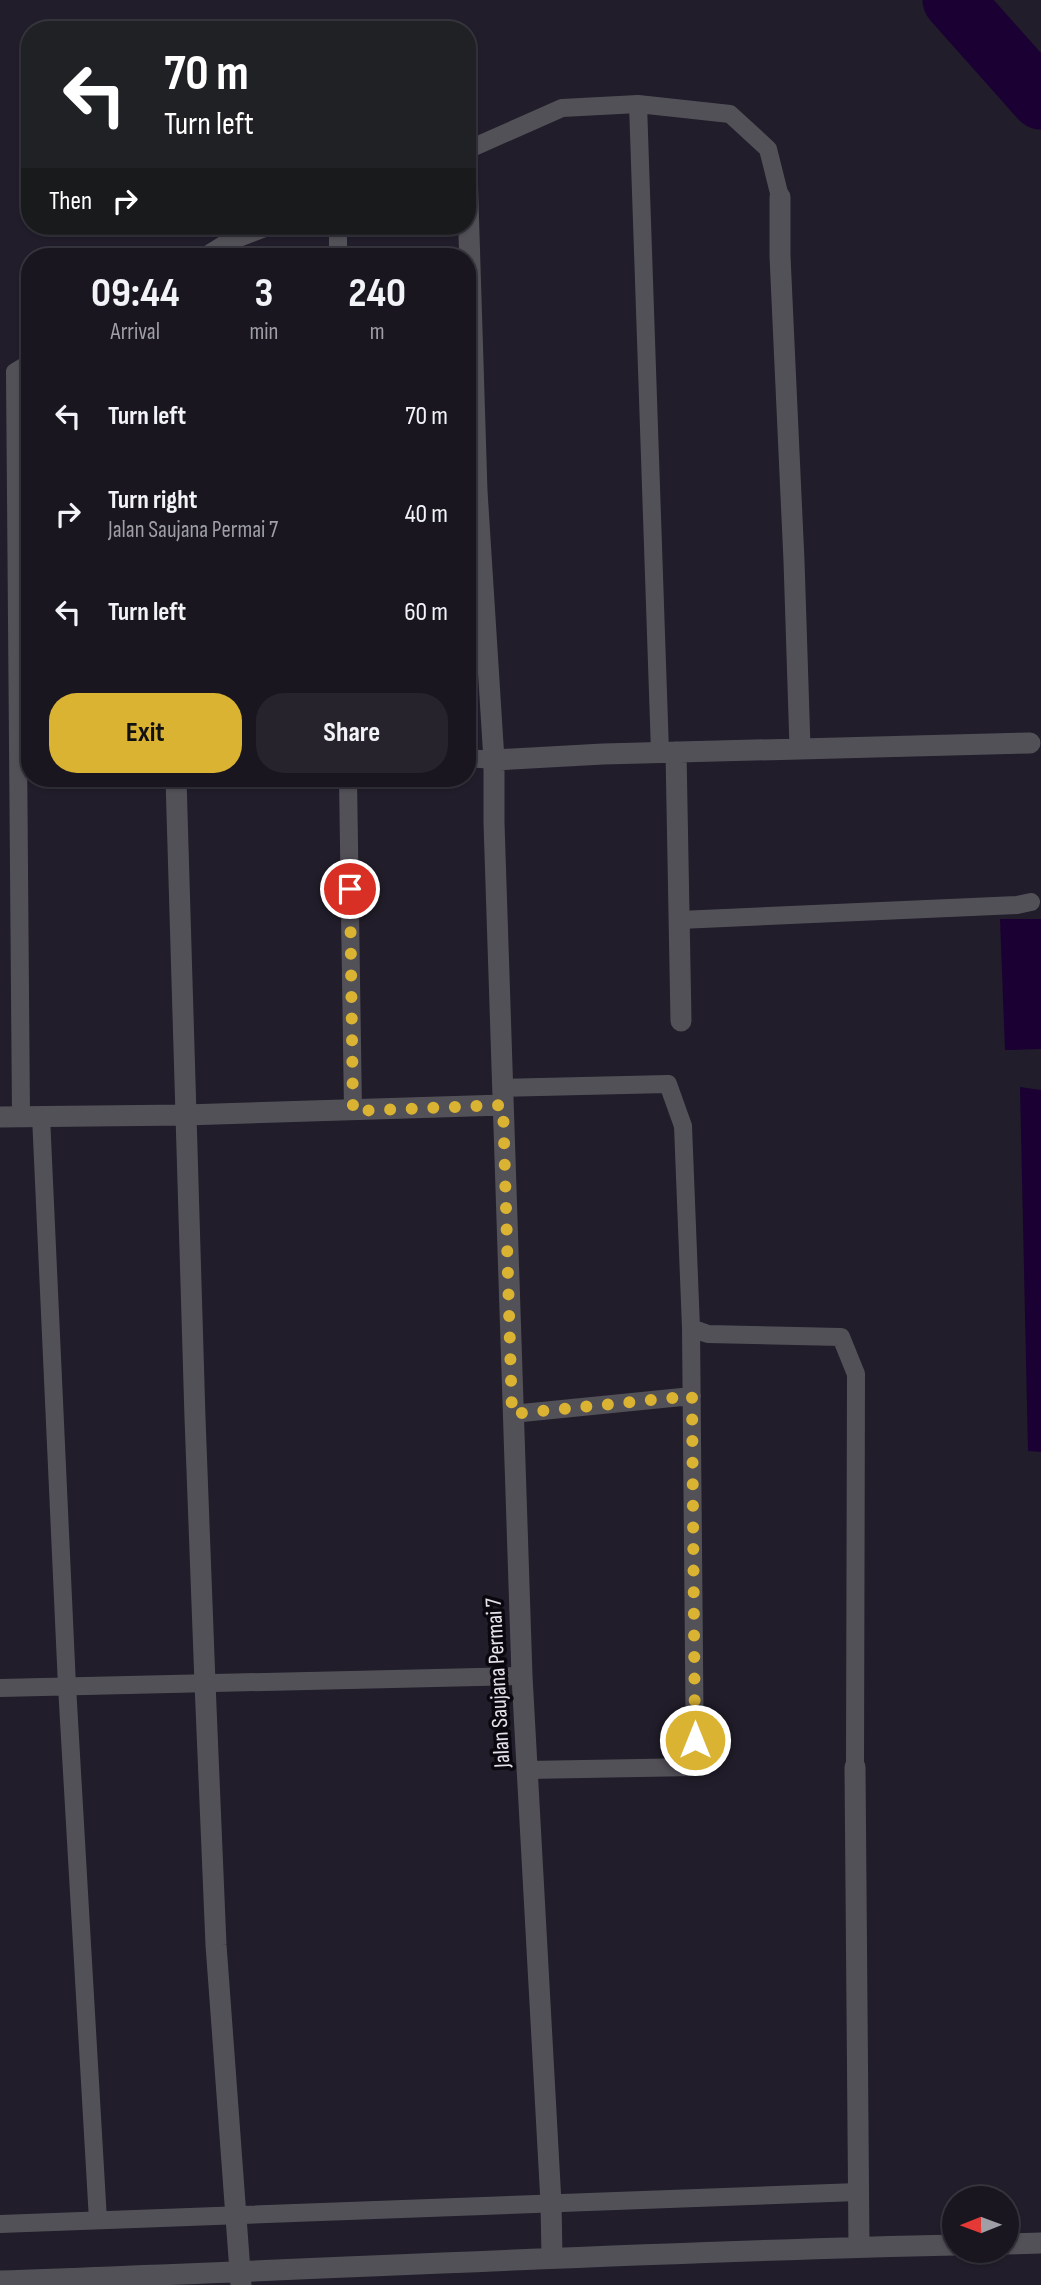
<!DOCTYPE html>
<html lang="en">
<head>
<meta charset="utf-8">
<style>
	:root { --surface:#191620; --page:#26232d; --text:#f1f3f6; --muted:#9f9fa5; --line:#37353e; --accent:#dab333 }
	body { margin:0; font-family:"Sofia Sans Condensed",sans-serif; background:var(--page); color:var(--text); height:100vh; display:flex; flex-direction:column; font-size:26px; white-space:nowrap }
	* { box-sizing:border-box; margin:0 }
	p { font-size:23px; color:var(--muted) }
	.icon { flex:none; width:38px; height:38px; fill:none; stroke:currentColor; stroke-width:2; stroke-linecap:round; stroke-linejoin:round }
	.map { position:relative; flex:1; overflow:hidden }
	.side { position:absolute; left:21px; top:248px; width:455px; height:539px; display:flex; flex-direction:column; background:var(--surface); border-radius:28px; box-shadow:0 2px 5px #0004,0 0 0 2px var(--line) }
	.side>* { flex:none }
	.banner { position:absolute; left:21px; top:21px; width:455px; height:214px; border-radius:28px; box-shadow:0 2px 5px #0004,0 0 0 2px var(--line); background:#202124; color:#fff; overflow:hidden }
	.needle { width:46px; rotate:269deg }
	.fabs { position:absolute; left:942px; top:2186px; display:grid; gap:14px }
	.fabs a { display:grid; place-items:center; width:77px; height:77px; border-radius:50%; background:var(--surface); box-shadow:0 2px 5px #0004,0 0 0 2px var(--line); font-size:35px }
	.pin { position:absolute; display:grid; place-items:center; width:60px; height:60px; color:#fff; margin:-30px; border:4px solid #fff; border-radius:50%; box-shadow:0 2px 7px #0007 }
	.me { position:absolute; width:77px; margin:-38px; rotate:0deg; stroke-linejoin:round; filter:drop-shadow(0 0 5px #0008) }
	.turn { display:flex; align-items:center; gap:24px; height:147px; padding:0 28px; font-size:32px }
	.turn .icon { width:91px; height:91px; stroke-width:2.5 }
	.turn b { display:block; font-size:49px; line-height:60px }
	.then { display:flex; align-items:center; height:66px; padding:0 28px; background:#0003; gap:14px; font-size:26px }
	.eta { display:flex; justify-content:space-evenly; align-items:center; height:119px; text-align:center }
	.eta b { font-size:42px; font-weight:700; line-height:49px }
	.cta { display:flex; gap:14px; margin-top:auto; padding:14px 28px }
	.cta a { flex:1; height:80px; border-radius:28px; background:var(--accent); color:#111; font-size:28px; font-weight:700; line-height:80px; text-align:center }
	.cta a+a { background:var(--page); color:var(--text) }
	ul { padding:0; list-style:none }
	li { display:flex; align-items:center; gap:21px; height:98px; padding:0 28px }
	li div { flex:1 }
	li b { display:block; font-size:26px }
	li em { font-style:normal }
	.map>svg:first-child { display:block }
</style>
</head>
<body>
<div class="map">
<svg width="1041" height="2285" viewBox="0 0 1041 2285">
	<rect width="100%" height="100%" fill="#211d2a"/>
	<path fill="#1a0033" d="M1000 919H1041V1049L1005 1050Z
		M1020 1087 1041 1090V1452L1028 1451Z"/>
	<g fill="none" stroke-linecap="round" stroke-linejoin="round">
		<path stroke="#1a0033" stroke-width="61" d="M953 0 1041 99"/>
		<path stroke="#535158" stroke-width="18" d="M638 104 660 752
			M467 150 562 108 638 104 730 114 768 149 780 197
			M338 226V257
			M204 257 228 242 270 226
			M467 758 494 760
			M348 779 353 1111
			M680 920 1017 905 1031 902
			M502 1088 668 1084 683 1126 691 1328 708 1334 841 1337 856 1374 855 1767
			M41 1116 67 1686 98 2220
			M21 1117 15 372 30 363
			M512 1414 692 1396
			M0 1688 522 1676
			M527 1770 695 1767 691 1328
			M0 2224 858 2192"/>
		<path stroke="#535158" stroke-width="21" d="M467 170 477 491 494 760V823L522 1676 551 2203 552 2257
			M780 197V256L794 561 800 747
			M676 752 681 1021
			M494 760 603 754 1030 743
			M176 779 195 1418 205 1683 216 1945 241 2285
			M0 1117 185 1115 503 1105
			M855 1767 859 2247
			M1006 2244 1041 2243
			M0 2281C318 2270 636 2252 954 2245"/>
	</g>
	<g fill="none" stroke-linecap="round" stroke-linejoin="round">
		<path stroke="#dab333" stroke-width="12" stroke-dasharray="0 21.6" d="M350 889 353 1111 503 1105 512 1414 692 1396 695 1740"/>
	</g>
	<g text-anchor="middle" stroke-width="7" stroke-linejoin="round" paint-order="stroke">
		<g font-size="23" fill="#e4e1ea" stroke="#0a080e">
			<text transform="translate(497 1683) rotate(-93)" y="8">Jalan Saujana Permai 7</text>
		</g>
	</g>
</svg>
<div class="fabs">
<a><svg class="needle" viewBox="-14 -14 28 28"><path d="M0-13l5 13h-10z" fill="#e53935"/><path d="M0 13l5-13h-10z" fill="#9f9fa5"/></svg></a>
</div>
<div class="pin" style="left:350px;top:889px;background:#d93025"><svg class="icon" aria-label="arrive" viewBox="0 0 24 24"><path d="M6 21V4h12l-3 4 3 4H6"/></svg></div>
<svg class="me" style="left:695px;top:1740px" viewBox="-20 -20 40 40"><circle r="17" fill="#dab333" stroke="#fff" stroke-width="3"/><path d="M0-11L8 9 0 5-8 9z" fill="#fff"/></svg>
<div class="banner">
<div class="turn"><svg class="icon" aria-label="left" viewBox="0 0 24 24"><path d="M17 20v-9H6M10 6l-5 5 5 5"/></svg><div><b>70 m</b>Turn left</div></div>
<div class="then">Then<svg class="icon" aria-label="right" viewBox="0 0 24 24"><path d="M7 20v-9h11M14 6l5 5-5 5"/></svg></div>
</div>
<section class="side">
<div class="eta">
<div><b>09:44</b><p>Arrival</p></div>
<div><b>3</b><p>min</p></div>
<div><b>240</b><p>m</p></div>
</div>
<ul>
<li><svg class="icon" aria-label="left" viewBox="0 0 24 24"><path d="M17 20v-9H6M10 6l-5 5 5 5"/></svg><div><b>Turn left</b></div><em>70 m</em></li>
<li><svg class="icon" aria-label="right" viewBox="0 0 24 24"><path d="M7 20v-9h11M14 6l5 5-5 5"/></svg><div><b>Turn right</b><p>Jalan Saujana Permai 7</p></div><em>40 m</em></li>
<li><svg class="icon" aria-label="left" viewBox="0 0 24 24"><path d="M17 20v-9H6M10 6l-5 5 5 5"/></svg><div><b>Turn left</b></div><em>60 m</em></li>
</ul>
<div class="cta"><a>Exit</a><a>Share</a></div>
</section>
</div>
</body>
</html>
